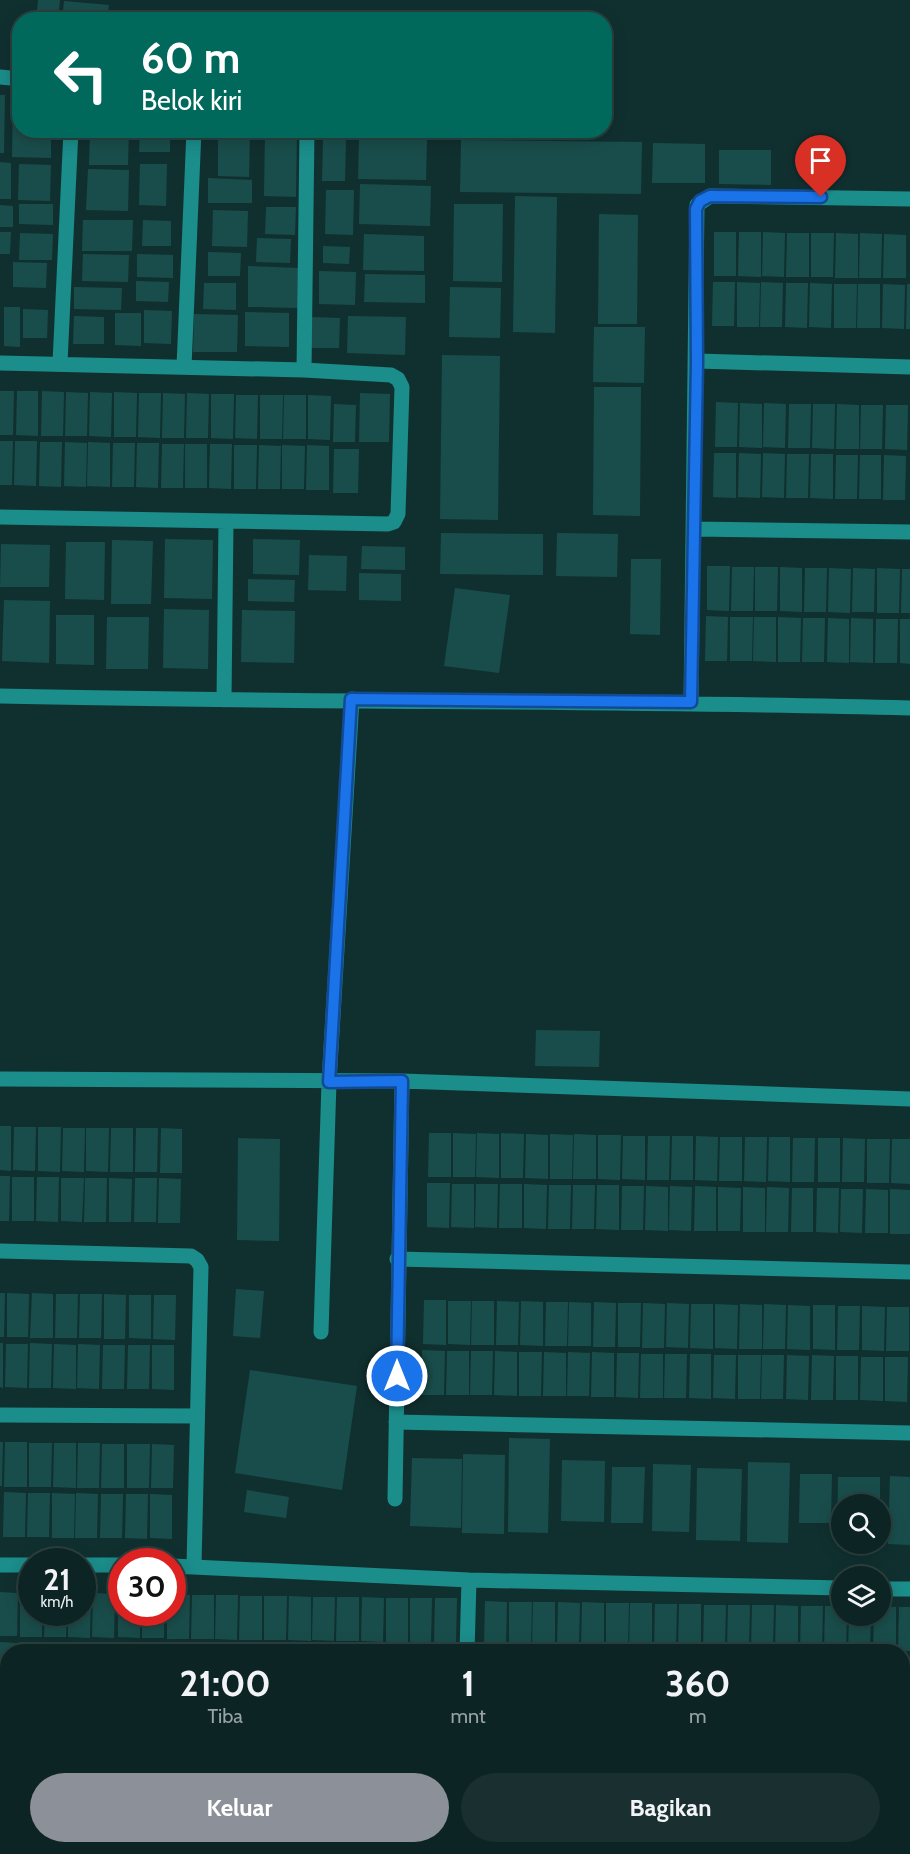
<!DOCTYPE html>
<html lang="id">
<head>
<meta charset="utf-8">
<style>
	:root { --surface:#0c2423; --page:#1a3030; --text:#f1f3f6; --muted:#9aa4a6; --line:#2c4141; --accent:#8c9099 }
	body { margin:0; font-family:Cabin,sans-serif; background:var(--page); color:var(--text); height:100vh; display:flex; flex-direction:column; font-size:22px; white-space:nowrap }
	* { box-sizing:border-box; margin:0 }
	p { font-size:20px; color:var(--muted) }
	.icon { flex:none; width:33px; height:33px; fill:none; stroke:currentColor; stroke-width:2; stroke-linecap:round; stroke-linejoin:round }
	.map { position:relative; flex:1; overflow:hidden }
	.panel { position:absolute; left:0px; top:1644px; width:910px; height:210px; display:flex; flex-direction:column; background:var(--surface); border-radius:24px 24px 0 0; box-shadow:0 3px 15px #0003,0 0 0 2px var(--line) }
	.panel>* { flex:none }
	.guide { position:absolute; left:12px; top:12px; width:600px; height:126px; border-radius:24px; box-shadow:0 3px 15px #0003,0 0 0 2px var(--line); background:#00695c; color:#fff; overflow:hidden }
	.tools { position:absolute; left:831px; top:1494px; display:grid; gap:12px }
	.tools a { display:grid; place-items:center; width:60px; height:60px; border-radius:50%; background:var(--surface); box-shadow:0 3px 15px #0003,0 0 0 2px var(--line); font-size:30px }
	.speed { position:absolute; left:18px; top:1548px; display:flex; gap:12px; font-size:30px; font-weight:700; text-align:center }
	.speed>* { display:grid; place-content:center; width:78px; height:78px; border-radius:50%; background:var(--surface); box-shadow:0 3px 15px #0003,0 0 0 2px var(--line); line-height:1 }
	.speed small { font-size:15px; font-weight:400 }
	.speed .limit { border:9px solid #d22; background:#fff; color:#111 }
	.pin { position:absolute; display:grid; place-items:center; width:51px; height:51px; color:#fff; margin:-62px -26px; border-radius:50% 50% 50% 0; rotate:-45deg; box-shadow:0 0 6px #0007 }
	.pin .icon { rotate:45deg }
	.me { position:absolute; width:66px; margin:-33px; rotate:0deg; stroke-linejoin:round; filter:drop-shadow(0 0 4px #0008) }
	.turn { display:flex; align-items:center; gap:21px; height:126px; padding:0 30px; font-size:27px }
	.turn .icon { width:78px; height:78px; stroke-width:2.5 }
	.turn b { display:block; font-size:42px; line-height:51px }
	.eta { display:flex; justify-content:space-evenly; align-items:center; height:102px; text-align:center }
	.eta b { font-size:36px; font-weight:700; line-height:42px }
	.button { display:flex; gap:12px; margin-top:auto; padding:12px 30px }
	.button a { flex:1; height:69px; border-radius:36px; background:var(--accent); color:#fff; font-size:24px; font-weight:700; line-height:69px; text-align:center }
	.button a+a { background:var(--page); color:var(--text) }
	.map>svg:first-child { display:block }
</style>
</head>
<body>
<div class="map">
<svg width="910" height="1854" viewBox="0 0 910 1854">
	<rect width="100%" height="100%" fill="#10302f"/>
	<path fill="#194d4b" d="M38 0H60L58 20H36Z
		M64 1 109 5 107 20H62Z
		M0 95H5L4 153H0Z
		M13 98H20V130H51V158L12 157Z
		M90 130H129L128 165H89Z
		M140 130H170V152H139Z
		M218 130H250L249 177 218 176Z
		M265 130H297L296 197 264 196Z
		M359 138 427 140 426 180 358 179Z
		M323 139 346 140 345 181H322Z
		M461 140 642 142 641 194 460 192Z
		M653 143 705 144V183H652Z
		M719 150H771V185L719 184Z
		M0 162 11 163V199H0Z
		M19 164 51 165 50 201 18 200Z
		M140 164H167L166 206 139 205Z
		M88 169 129 170 128 211 86 210Z
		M208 178 252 180V203H208Z
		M360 184 431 186 430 226 359 224Z
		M326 190H354L353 235 325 234Z
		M515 196 557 197 555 333 513 332Z
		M19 204H53V225L19 224Z
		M454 204H503L502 282 453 281Z
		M0 205 13 206V227H0Z
		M266 207H296L295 235 265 234Z
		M213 210 248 211 247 247 212 246Z
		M599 214 638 215 637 324H598Z
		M83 220H133L132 251H82Z
		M143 220 171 221V246H142Z
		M0 232H11L10 254H0Z
		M714 232H736V276H714Z
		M739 232H761V277L738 276Z
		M763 232 785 233 784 277 762 276Z
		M20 233 53 234 52 260H19Z
		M787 233H809V277H786Z
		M811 233H834L833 277H811Z
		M836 233 858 234V278H835Z
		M860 233 882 234 881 278H859Z
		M364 234 424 236V271L363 270Z
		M884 234 906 235V278H883Z
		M257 238 291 239 290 263 256 262Z
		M323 246 350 247 349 264 323 263Z
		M208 252 241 253 240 276H208Z
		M83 254 129 255 128 282 82 281Z
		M137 254 173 255V278L137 277Z
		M13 262 47 263 46 288 13 287Z
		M248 266 299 268 298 308 248 307Z
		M319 271 356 272 355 305 319 304Z
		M365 274 425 275V303L364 302Z
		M136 281 169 282 168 302 136 301Z
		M713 282H735L734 326H712Z
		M737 282 760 283 759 327H737Z
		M761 282 783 283 782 327H760Z
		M204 283H236V310L203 309Z
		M786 283H808L807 328 785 327Z
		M810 283 832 284 831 328 809 327Z
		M834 284H857L856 328H834Z
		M858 284H880V328H857Z
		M883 284 905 285 904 329 882 328Z
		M907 284H910V329H906Z
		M74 287 122 288 121 310 74 309Z
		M450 287 501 288 500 338 449 337Z
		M4 307H20V347L4 346Z
		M23 309 48 310 47 338H23Z
		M144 310 172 311 171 344 144 343Z
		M245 312 289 313V347L245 346Z
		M115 313H141V346L115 345Z
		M194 314 238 315 237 352H193Z
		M74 316 104 317V344H73Z
		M348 316 406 317 405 355 347 353Z
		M311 317 340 318 339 348H311Z
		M594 327H645L644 383 593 382Z
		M442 355 500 356 498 520 440 519Z
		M594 387H641L640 516 593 515Z
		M0 391H14L13 435H0Z
		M17 391H38V436L16 435Z
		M42 391 64 392 63 436H41Z
		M66 392 88 393 87 436H65Z
		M90 392 112 393 111 437 89 436Z
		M114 392 137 393 136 437H114Z
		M139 393H161L160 438 138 437Z
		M163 393 185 394 184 438H162Z
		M187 393 209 394 208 438H186Z
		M360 393 390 394 389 442H359Z
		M211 394H234L233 439 211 438Z
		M236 395H258L257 439 235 438Z
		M260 395H283L282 439H260Z
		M284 395H306V439H283Z
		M308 395 331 396 330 440 308 439Z
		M716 402 738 403 737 447H715Z
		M740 403 762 404V448L739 447Z
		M764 403 786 404 785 448 763 447Z
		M334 404 356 405 355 442H333Z
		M789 404H811L810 448H788Z
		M813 404H835L834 449 812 448Z
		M837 404 859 405V449H836Z
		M861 405H883L882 449H860Z
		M886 405H908L907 450 885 449Z
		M0 441H13L12 485H0Z
		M15 441H37L36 486 14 485Z
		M40 442H62L61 487 39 486Z
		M65 442 87 443 86 487 64 486Z
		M88 442 110 443V487L87 486Z
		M113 443H135L134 487H112Z
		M137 443H159L158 488 136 487Z
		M162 444H184L183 488H161Z
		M185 444H207V488H185Z
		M210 444H232L231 489 209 488Z
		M234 445H257L256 489H234Z
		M259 445 281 446 280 489H258Z
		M282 445 305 446 304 489H282Z
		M307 445 329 446V490H306Z
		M334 449H359L358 493H333Z
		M714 453H736V498L713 497Z
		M739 453 761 454 760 498 738 497Z
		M763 453 785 454 784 498 762 497Z
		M787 454H809L808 498H786Z
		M811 454H833V499L810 498Z
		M836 455H858L857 499H835Z
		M860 455H881V499H859Z
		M884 455 906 456 905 500H883Z
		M441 533 543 534V575L440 574Z
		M557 533 618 534 617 577 556 576Z
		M165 539 213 540 212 599 164 598Z
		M253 539 300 540 299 575 253 574Z
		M112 540 153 541 151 604H111Z
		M66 542H105L104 600 65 599Z
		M1 544 50 545 49 587H0Z
		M362 546 405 547V570L361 569Z
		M309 555 347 556 346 591 308 590Z
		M631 559H661L660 635 630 634Z
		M707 566H730L729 611 707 610Z
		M732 567H754L753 611H731Z
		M755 567H778L777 611H755Z
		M780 567 802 568V612L780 611Z
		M805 568H827L826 612H804Z
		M829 568 851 569 850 613 828 612Z
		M853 568 875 569 874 612H852Z
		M877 568 900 569 899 613H877Z
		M902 569H910V613H901Z
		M359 573 401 574V601L359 600Z
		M248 579 295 580 294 602 248 601Z
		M455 588 510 595 499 673 444 666Z
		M4 600 50 601 49 663 2 661Z
		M164 609 209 610 208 669 163 668Z
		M242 610 295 611 294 663 241 662Z
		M56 615H94V665L56 664Z
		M706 616 728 617 727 661H705Z
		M107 617H149L148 669H106Z
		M730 617H753L752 661H730Z
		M754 617H776V662L753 661Z
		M778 617 801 618 800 662H778Z
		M803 618H825L824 662H802Z
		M828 618 849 619V663L827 662Z
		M851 618 873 619V663L850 662Z
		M876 619H898L897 663H875Z
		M900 619H910V664L900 663Z
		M536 1030 600 1031 599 1067 535 1066Z
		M0 1126H11V1171L0 1170Z
		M14 1127H36L35 1171 13 1170Z
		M38 1127H61L60 1172 38 1171Z
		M63 1128H85L84 1172 62 1171Z
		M86 1128H109L108 1172 86 1171Z
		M111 1128H133V1172H110Z
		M136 1128H158L157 1172H135Z
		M161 1128 182 1129V1173H160Z
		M429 1133H451V1177H428Z
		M453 1133 476 1134 475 1177H453Z
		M477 1133 499 1134V1178L476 1177Z
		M501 1133 524 1134 523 1178H501Z
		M526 1134 548 1135V1179L525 1178Z
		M550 1134 573 1135 572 1179H550Z
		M574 1134 596 1135V1179H573Z
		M598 1135H621L620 1180 598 1179Z
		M623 1136H645V1180L622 1179Z
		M648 1136H670L669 1180H647Z
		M672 1136H693V1180H671Z
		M696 1136 718 1137 717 1181 695 1180Z
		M720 1137H742V1181H719Z
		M745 1137H767L766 1182 744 1181Z
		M769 1137H790V1182L768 1181Z
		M238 1138 280 1139 279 1241 237 1240Z
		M793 1138H815L814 1182H792Z
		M818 1138H840V1182H818Z
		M843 1138 865 1139 864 1182H842Z
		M867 1139H890L889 1183H867Z
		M892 1139H910V1184L891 1183Z
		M0 1176H10L9 1221H0Z
		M12 1177H34V1221H12Z
		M37 1177H59L58 1222 36 1221Z
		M61 1178H84L82 1222 61 1221Z
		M85 1178H107L106 1222H84Z
		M109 1178 132 1179 131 1222H109Z
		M135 1178H157L156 1222H134Z
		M159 1178 181 1179 180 1223H158Z
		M427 1183H450L449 1228 427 1227Z
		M452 1184H474V1228L451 1227Z
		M476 1184H498L497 1228 475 1227Z
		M500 1184H522V1228H499Z
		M524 1184 547 1185 546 1229 524 1228Z
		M549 1185H571L570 1229H548Z
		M573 1185H595L594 1229H572Z
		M597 1185H619V1230L596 1229Z
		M622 1186H644L643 1230H621Z
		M646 1186 668 1187V1231L645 1230Z
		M670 1186 692 1187 691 1231 669 1230Z
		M695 1186 716 1187V1231H694Z
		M718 1187 741 1188 740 1231H718Z
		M743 1187 765 1188V1232H743Z
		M767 1187 789 1188 788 1232H766Z
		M792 1188H813V1232H791Z
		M817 1188H839L838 1233 816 1232Z
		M841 1189H863L862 1233 840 1232Z
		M866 1189 888 1190V1233H865Z
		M890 1189 910 1190V1234H890Z
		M236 1289 264 1291 260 1338 233 1336Z
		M0 1293H5L4 1337H0Z
		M7 1293 29 1294 28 1337H7Z
		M32 1293 53 1294V1338H30Z
		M56 1294H78L77 1338H55Z
		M80 1294H102L101 1338H79Z
		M104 1294 126 1295 125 1339H104Z
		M129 1295H151V1339L129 1338Z
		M154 1295H176L175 1340 153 1339Z
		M424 1300H446V1345L423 1344Z
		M448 1301H471L470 1345 448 1344Z
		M472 1301H494V1345H471Z
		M497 1301 519 1302 518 1345H496Z
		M521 1301 543 1302V1346L520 1345Z
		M546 1302H568L567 1346H545Z
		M569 1302 591 1303V1346H568Z
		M594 1302 616 1303 615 1347H593Z
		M618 1303H641L640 1347H618Z
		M643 1303 665 1304 664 1348H642Z
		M667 1303 689 1304 688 1348 666 1347Z
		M691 1304H713V1349L690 1348Z
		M715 1304 738 1305 737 1349 715 1348Z
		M740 1304 762 1305V1349H739Z
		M764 1304 786 1305 785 1349H763Z
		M788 1305 810 1306V1350L787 1349Z
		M813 1305H835V1350L813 1349Z
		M838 1306H860L859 1350H837Z
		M862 1306 885 1307 884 1351 862 1350Z
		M887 1307H909V1351H886Z
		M0 1343H3V1388L0 1387Z
		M30 1343 52 1344 51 1388H29Z
		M6 1344H28L27 1388 5 1387Z
		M54 1344 76 1345V1389L53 1388Z
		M78 1344 100 1345 99 1389 77 1388Z
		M103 1345H125L124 1389H102Z
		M128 1345H150L149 1389H127Z
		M152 1345H174V1390L152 1389Z
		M422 1350 445 1351 444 1395H422Z
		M447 1351H469V1395H446Z
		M471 1351H493L492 1395H470Z
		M495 1351 517 1352V1396L494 1395Z
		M519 1352H542L541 1396H519Z
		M544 1352 566 1353V1396H543Z
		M568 1352 590 1353 589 1396H567Z
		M592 1352 614 1353V1397H591Z
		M617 1353H639L638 1398 616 1397Z
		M641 1354H663V1398H640Z
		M665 1354H687L686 1398H664Z
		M690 1354H711V1399L689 1398Z
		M714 1355H736L735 1399 713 1398Z
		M738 1355H761L760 1399H738Z
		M762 1355H784L783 1399H761Z
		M787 1355 809 1356 808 1400 786 1399Z
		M812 1355 834 1356 833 1400H811Z
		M836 1356H858V1400H836Z
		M861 1357H883V1401L860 1400Z
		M885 1357H908L907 1402 885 1401Z
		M250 1370 357 1386 342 1490 235 1473Z
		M509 1438 550 1439 548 1533 508 1532Z
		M0 1442H3L2 1486H0Z
		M5 1442H27V1487H4Z
		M29 1443H52L51 1487H29Z
		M54 1443H76V1488L53 1487Z
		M78 1443H100L99 1488H77Z
		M102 1444H124V1488H101Z
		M127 1444H150L149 1488H127Z
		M152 1444 174 1445 173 1488H151Z
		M463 1454 505 1455 504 1534 462 1533Z
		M412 1458 462 1459 461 1528 410 1526Z
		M562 1460 605 1461 604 1522 561 1521Z
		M748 1462 790 1463 788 1543 747 1542Z
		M653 1464 691 1465 689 1532 652 1531Z
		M612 1467H645L643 1523H611Z
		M697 1468 742 1469 740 1541 696 1540Z
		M800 1474H832L831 1523H799Z
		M890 1476 910 1477V1545L888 1544Z
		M838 1477H880V1504H842V1544H879V1546H837Z
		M247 1490 289 1497 286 1518 244 1512Z
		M4 1492 26 1493 25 1537H3Z
		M28 1493H50L49 1537H27Z
		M52 1493 75 1494 74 1538H52Z
		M76 1493 98 1494 97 1538H75Z
		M101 1494H123L122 1538H100Z
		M126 1494H148L147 1539 125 1538Z
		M150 1494 172 1495V1539L150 1538Z
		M0 1592 18 1593 17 1636H0Z
		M20 1592 32 1593V1612H42V1637H20Z
		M82 1593H91L90 1638 68 1637V1612H82Z
		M93 1593 115 1594 114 1638 92 1637Z
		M118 1594H122V1612H140V1638L118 1637Z
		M172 1595H190L189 1639H167V1612H172Z
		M192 1595H214V1639H191Z
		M216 1595H238L237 1640 215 1639Z
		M240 1596H262V1640H239Z
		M264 1596H287L286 1640H264Z
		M289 1596 311 1597V1641L288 1640Z
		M313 1597H335L334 1641 312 1640Z
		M337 1597H359V1641H336Z
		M362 1597 384 1598 383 1642 361 1641Z
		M386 1598H408V1642H386Z
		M410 1598H432L431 1642H410Z
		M435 1598H457L456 1643H434Z
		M485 1601 507 1602 506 1646 484 1645Z
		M509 1602H532L531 1646H509Z
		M533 1602H555V1646H532Z
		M558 1602 580 1603 579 1647 557 1646Z
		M582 1602 604 1603V1647H581Z
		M606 1603H629L628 1647H606Z
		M630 1603H652V1648L629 1647Z
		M655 1604H677L676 1648H654Z
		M679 1604H701V1649L678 1648Z
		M704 1605H726L725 1649 703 1648Z
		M728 1605H750L749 1649H727Z
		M752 1605H774L773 1649H751Z
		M776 1605 798 1606V1650L775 1649Z
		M801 1606H823L822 1650H800Z
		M825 1606H842V1616H847L846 1650H824Z
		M880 1606 896 1607V1651L873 1650 874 1616H880Z
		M899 1607H910V1651H898Z
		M45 1612H67L66 1637H44Z
		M142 1612H164V1638H142Z
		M849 1616H871L870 1651H848Z
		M0 1642 17 1643V1652H8V1687L0 1686Z
		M19 1642 41 1643V1652H19Z
		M43 1643H65V1652H43Z
		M67 1643H89V1652H67Z
		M92 1644H114V1652H92Z
		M117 1644H139V1652H116Z
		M141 1644 164 1645 163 1652H141Z
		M166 1644 188 1645V1652H166Z
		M190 1645H213L212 1652H190Z
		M214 1645H236V1652H214Z
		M239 1646H261V1652H239Z
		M263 1646H285V1652H263Z
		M287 1647H310V1652H287Z
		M311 1647H333V1652H311Z
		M336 1647H358V1652H336Z
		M361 1647 382 1648V1652H361Z
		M385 1648H407V1652H385Z
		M409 1648 431 1649V1652H409Z
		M433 1648 455 1649V1652H433Z
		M903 1657H910V1701H903Z
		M0 1747H8V1791H0Z
		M903 1755H910V1799H903Z
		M0 1797H8V1841H0Z
		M903 1805H910V1849H897V1846H903Z
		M826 1846H845V1849L826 1848Z
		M847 1846H869V1849H847Z
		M872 1846H895L894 1849H872Z"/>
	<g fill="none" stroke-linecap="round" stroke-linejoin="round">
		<path stroke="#1b8d8a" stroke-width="15" d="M0 77 20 79
			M697 361 910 367
			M0 363 304 370 391 375 398 379 402 387 398 514 394 522 388 524 0 517
			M60 363 71 130
			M184 367 194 130
			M304 370 307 130
			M694 529 910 532
			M0 696C303 703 607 700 910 708
			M224 700 226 522
			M691 702 697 205 710 196 910 199
			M0 1079 402 1081 910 1099
			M0 1251 191 1256 197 1260 201 1267 194 1566
			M397 1259 910 1272
			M321 1332 329 1082 352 699
			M0 1415 196 1416
			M396 1422 910 1433
			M395 1499 402 1081
			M0 1565H32
			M82 1565H122
			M172 1566 469 1580 842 1588
			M880 1589H910
			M467 1652 469 1580
			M0 1720H8
			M903 1731H910
			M461 1854 462 1846"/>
	</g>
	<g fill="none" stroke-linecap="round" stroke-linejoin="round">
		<g stroke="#114b97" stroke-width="15">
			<path id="route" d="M397 1376 402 1081 329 1082 351 699 691 702 697 362 696 209 700 201 710 196 821 197"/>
		</g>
		<use href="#route" stroke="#1a73e8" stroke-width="10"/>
	</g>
</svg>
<div class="tools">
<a><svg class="icon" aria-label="search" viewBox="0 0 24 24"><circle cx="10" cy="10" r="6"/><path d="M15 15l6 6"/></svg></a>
<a><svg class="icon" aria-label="layers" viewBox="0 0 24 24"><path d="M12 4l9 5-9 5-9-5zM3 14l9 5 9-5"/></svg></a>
</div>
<div class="speed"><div>21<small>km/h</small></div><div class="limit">30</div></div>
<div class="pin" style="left:821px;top:197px;background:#d93025"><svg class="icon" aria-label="arrive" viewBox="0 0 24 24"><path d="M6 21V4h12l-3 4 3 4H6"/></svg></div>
<svg class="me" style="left:397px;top:1376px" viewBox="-20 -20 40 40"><circle r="17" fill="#1a73e8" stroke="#fff" stroke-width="3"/><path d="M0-11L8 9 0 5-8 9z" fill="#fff"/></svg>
<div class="guide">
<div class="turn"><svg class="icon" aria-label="left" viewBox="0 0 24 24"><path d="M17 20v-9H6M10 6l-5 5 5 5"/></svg><div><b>60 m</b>Belok kiri</div></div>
</div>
<section class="panel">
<div class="eta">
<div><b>21:00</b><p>Tiba</p></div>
<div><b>1</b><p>mnt</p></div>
<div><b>360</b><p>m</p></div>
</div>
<div class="button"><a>Keluar</a><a>Bagikan</a></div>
</section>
</div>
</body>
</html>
